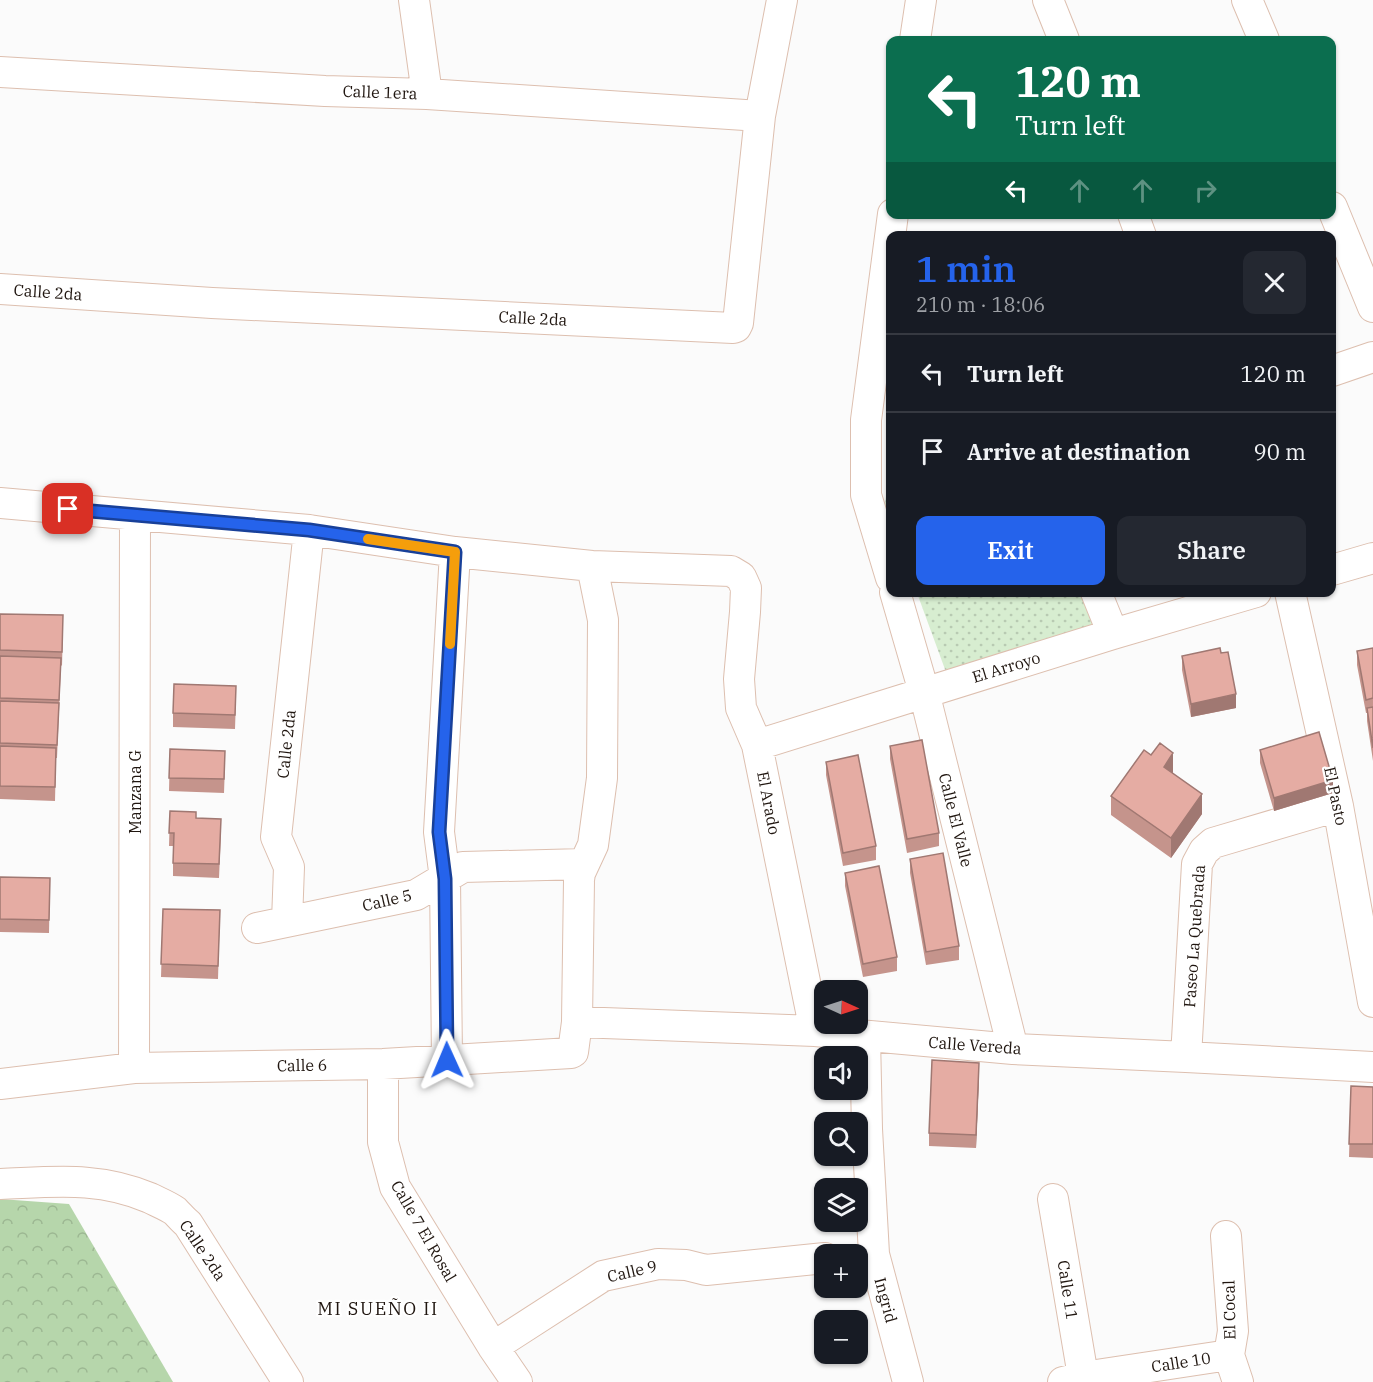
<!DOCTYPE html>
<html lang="en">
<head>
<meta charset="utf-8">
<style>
	:root { --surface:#171b24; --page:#242831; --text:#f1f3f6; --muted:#9ea1a6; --line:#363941; --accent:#2563eb }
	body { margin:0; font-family:"IBM Plex Serif",serif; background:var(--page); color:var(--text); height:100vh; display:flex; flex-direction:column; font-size:22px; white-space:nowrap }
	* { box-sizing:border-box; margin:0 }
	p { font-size:20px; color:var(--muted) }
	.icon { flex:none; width:33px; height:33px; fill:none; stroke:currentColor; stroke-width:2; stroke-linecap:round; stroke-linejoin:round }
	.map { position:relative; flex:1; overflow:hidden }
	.details { position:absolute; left:886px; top:231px; width:450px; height:366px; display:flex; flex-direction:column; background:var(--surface); border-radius:12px; box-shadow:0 2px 4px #0004 }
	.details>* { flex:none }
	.guide { position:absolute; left:886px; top:36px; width:450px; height:183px; border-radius:12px; box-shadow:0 2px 4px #0004; background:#0b6e4f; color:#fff; overflow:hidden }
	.needle { width:39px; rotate:93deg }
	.fabs { position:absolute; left:814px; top:980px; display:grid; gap:12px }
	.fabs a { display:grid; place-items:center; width:54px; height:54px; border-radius:12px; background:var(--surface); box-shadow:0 2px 4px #0004; font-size:30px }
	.pin { position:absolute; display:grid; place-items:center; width:51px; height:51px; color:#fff; margin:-26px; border-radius:12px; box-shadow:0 3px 9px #0006 }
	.me { position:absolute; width:66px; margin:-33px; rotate:359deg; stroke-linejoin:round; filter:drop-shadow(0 0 4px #0008) }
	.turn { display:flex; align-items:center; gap:21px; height:126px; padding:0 30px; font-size:27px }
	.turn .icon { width:78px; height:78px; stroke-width:2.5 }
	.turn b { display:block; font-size:42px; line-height:51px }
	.lanes { display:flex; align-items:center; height:57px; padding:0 30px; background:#0003; justify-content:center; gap:30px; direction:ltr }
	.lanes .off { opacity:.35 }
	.round { display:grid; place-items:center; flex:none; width:63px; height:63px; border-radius:12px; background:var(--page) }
	.overview { display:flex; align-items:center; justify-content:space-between; height:102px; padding:0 30px }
	h1 { font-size:36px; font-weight:600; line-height:45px; color:var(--accent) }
	.button { display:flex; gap:12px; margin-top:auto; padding:12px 30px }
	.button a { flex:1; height:69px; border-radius:12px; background:var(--accent); color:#fff; font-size:24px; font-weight:600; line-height:69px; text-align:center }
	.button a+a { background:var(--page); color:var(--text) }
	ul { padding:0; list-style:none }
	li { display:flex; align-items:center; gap:18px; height:78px; padding:0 30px; border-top:2px solid var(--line) }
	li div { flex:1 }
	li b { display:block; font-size:22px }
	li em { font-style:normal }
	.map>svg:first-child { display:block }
</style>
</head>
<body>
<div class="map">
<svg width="1373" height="1382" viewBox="0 0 1373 1382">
	<defs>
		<pattern id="forest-crowns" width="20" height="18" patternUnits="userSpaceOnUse" patternTransform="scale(1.5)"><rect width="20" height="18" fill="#b6d6ab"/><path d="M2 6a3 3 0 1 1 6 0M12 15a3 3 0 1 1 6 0" fill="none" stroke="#9cb792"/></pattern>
		<pattern id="park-dots" width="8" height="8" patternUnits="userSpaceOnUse" patternTransform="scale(1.5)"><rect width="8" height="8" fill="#d7edd0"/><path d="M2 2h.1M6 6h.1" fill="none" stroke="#b8cab2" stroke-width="1.8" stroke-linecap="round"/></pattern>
	</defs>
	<rect width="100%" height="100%" fill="#fbfbfb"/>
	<path fill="url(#forest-crowns)" d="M0 1199 69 1204 173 1382H0Z"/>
	<path fill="url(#park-dots)" d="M891 459V521L885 504Z
		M917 593H1102L1118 625 950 683Z"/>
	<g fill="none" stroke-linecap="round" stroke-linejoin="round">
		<g stroke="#ddbfaf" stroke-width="32">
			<path id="minor" d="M414 0 427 94
				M1048 0 1064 40
				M1247 0 1264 40
				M915 40 921 0
				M0 72 325 91 427 94 760 116
				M1332 207 1373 307
				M1133 214 1141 236
				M0 289 212 303 733 328 736 327 738 323 760 116 782 0
				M1332 371 1373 357
				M0 503 309 530 455 552 592 566 731 571 741 577 746 588 745 612 739 679 741 708 757 745 815 1031
				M1332 570 1373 558
				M891 578 866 495V420L893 214
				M895 592 924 692 1013 1049
				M1096 592 1113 634
				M1290 592 1338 806 1373 1002
				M757 745 1113 634 1256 592
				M287 921 289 867 276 837 309 530
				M257 928 416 895 463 867 584 864
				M577 1022 815 1031 1013 1049 1186 1057 1373 1067
				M865 1037 867 1129 874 1254 908 1382
				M1186 1057 1197 864 1204 851 1213 843 1338 806
				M447 1060 445 879 439 832 455 552
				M383 1064V1142L395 1187 493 1347 517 1382
				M134 1068 135 515
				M0 1084 134 1068 383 1064 571 1053 573 1052 577 1022 579 880 580 873 593 845 602 778 603 620 592 566
				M0 1184C54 1182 99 1176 150 1198 158 1202 168 1206 175 1211 179 1215 183 1220 188 1224L288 1382
				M1053 1199 1084 1382
				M1226 1236 1233 1331 1229 1355 1238 1382
				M493 1347 603 1276 658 1264 686 1265 706 1270 825 1258
				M1063 1382 1083 1377 1229 1355"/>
		</g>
		<use href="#minor" stroke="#fff" stroke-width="30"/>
	</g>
	<path fill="#c5948c" d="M0 614 63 629 62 666 61 665 57 758H56L55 801 0 799Z
		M1373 648V761L1367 721V713H1366L1357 665V651Z
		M1182 656 1236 708 1191 717 1182 670Z
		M236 699 235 729 173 727V713Z
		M890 746 939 833V846L907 853 890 759Z
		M170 749 225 764 224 793 169 791Z
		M1260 750 1333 793 1274 811 1260 763Z
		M1151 755 1173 772V773L1202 814 1171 858 1111 815V796Z
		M826 762 876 846V860L843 866 826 775Z
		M170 811 196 818 221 832 219 878 173 876V846H169Z
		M910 859 959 946V960L926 965 910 873Z
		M845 873 897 957V971L863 977 845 886Z
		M0 877 50 878 49 933 0 932Z
		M163 909 220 910 218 979 161 977Z
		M979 1076 976 1148 929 1146V1133Z
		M1351 1086 1373 1087V1158L1349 1157Z"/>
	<path fill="#a07872" d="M1236 694V708L1191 717V704Z
		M1173 753V772L1164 786V767Z
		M1333 780V793L1274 811V798Z
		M1202 794V814L1171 858V838Z
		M979 1063V1076L976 1148V1135Z"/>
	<path fill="#e5aca3" stroke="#a07872" stroke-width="1.5" d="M0 614 63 615 62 652 0 650Z
		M1220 648 1221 653 1228 652 1236 694 1191 704 1182 656Z
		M1373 648V698L1366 700 1357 651Z
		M0 656 61 658 59 700 0 698Z
		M174 684 236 686 235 715 173 713Z
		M0 701 59 703 57 745 0 743Z
		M1373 707V748L1367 708Z
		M1319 732 1333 780 1274 798 1260 750Z
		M922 740 939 833 907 839 890 746Z
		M1160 743 1173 753 1164 767 1202 794 1171 838 1111 796 1144 750 1151 755Z
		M0 746 56 748 55 787 0 786Z
		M170 749 225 751 224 779 169 778Z
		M858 755 876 846 843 853 826 762Z
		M170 811 196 812V818L221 819 219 864 173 863 174 833H169Z
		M943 853 959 946 926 952 910 859Z
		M879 866 897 957 863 964 845 873Z
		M0 877 50 878 49 920 0 919Z
		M163 909 220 910 218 966 161 964Z
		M932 1060 979 1063 976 1135 929 1133Z
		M1351 1086 1373 1087V1144H1349Z"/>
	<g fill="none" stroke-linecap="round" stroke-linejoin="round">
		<g stroke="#184099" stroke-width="15">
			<path id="route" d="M68 509 309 530 455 552 439 832 445 879 447 1060"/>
		</g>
		<use href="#route" stroke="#2563eb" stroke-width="10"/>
		<path stroke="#f59e0b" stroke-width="10" d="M368 539 455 552 450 644"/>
	</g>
	<g text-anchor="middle" stroke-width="4.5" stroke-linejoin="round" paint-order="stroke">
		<g font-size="16" fill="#201610" stroke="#fff">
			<text transform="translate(380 92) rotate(2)" y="6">Calle 1era</text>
			<text transform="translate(48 292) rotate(4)" y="6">Calle 2da</text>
			<text transform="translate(533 318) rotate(3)" y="6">Calle 2da</text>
			<text transform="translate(1006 667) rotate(-17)" y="6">El Arroyo</text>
			<text transform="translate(286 744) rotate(-84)" y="6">Calle 2da</text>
			<text transform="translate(135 792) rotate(-90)" y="6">Manzana G</text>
			<text transform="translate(1336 796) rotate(78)" y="6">El Pasto</text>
			<text transform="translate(769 803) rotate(79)" y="6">El Arado</text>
			<text transform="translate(956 820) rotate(76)" y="6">Calle El Valle</text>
			<text transform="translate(387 900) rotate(-13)" y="6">Calle 5</text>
			<text transform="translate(1194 936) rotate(-86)" y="6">Paseo La Quebrada</text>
			<text transform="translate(975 1045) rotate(4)" y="6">Calle Vereda</text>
			<text transform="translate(302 1065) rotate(-1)" y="6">Calle 6</text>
			<text transform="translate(424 1231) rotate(60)" y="6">Calle 7 El Rosal</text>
			<text transform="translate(203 1250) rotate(56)" y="6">Calle 2da</text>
			<text transform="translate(632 1271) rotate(-13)" y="6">Calle 9</text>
			<text transform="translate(1068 1290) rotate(81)" y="6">Calle 11</text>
			<text transform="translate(886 1300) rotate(75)" y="6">Ingrid</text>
			<text transform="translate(1229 1310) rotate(-91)" y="6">El Cocal</text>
			<text transform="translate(1181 1362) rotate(-9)" y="6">Calle 10</text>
		</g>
		<g font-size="18" letter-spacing="1.5" fill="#201610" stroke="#fff">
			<text x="378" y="1315">MI SUEÑO II</text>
		</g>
	</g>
</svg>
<div class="fabs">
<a><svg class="needle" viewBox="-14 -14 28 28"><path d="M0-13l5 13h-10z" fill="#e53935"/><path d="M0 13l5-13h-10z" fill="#9ea1a6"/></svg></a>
<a><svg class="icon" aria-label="sound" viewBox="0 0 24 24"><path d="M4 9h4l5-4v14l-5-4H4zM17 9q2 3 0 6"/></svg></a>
<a><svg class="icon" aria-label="search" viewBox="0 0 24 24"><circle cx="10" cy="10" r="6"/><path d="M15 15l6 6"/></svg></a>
<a><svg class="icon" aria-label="layers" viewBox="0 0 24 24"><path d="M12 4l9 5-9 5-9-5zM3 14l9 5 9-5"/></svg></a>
<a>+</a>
<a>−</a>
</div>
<div class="pin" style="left:68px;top:509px;background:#d93025"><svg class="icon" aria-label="arrive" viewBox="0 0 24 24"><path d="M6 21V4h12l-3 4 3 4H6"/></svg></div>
<svg class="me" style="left:447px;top:1060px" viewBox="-20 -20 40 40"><path d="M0-17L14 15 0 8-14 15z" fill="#2563eb" stroke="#fff" stroke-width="4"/></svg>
<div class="guide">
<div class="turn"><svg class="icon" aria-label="left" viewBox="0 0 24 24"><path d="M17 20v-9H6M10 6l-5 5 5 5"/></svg><div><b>120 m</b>Turn left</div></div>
<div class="lanes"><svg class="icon" aria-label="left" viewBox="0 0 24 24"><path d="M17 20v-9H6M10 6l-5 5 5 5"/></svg><svg class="icon off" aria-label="ahead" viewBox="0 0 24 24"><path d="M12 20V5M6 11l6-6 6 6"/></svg><svg class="icon off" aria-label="ahead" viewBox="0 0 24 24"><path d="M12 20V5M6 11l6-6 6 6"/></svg><svg class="icon off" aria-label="right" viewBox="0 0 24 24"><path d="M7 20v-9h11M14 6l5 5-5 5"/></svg></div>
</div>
<section class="details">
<div class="overview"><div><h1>1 min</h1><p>210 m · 18:06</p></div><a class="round"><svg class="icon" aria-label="close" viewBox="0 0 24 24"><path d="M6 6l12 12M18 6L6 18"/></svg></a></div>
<ul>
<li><svg class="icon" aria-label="left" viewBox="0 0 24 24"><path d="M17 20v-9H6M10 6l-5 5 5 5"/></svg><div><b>Turn left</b></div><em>120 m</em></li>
<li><svg class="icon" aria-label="arrive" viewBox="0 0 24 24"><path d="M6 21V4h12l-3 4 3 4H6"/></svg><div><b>Arrive at destination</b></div><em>90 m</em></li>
</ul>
<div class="button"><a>Exit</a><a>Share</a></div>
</section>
</div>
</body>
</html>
